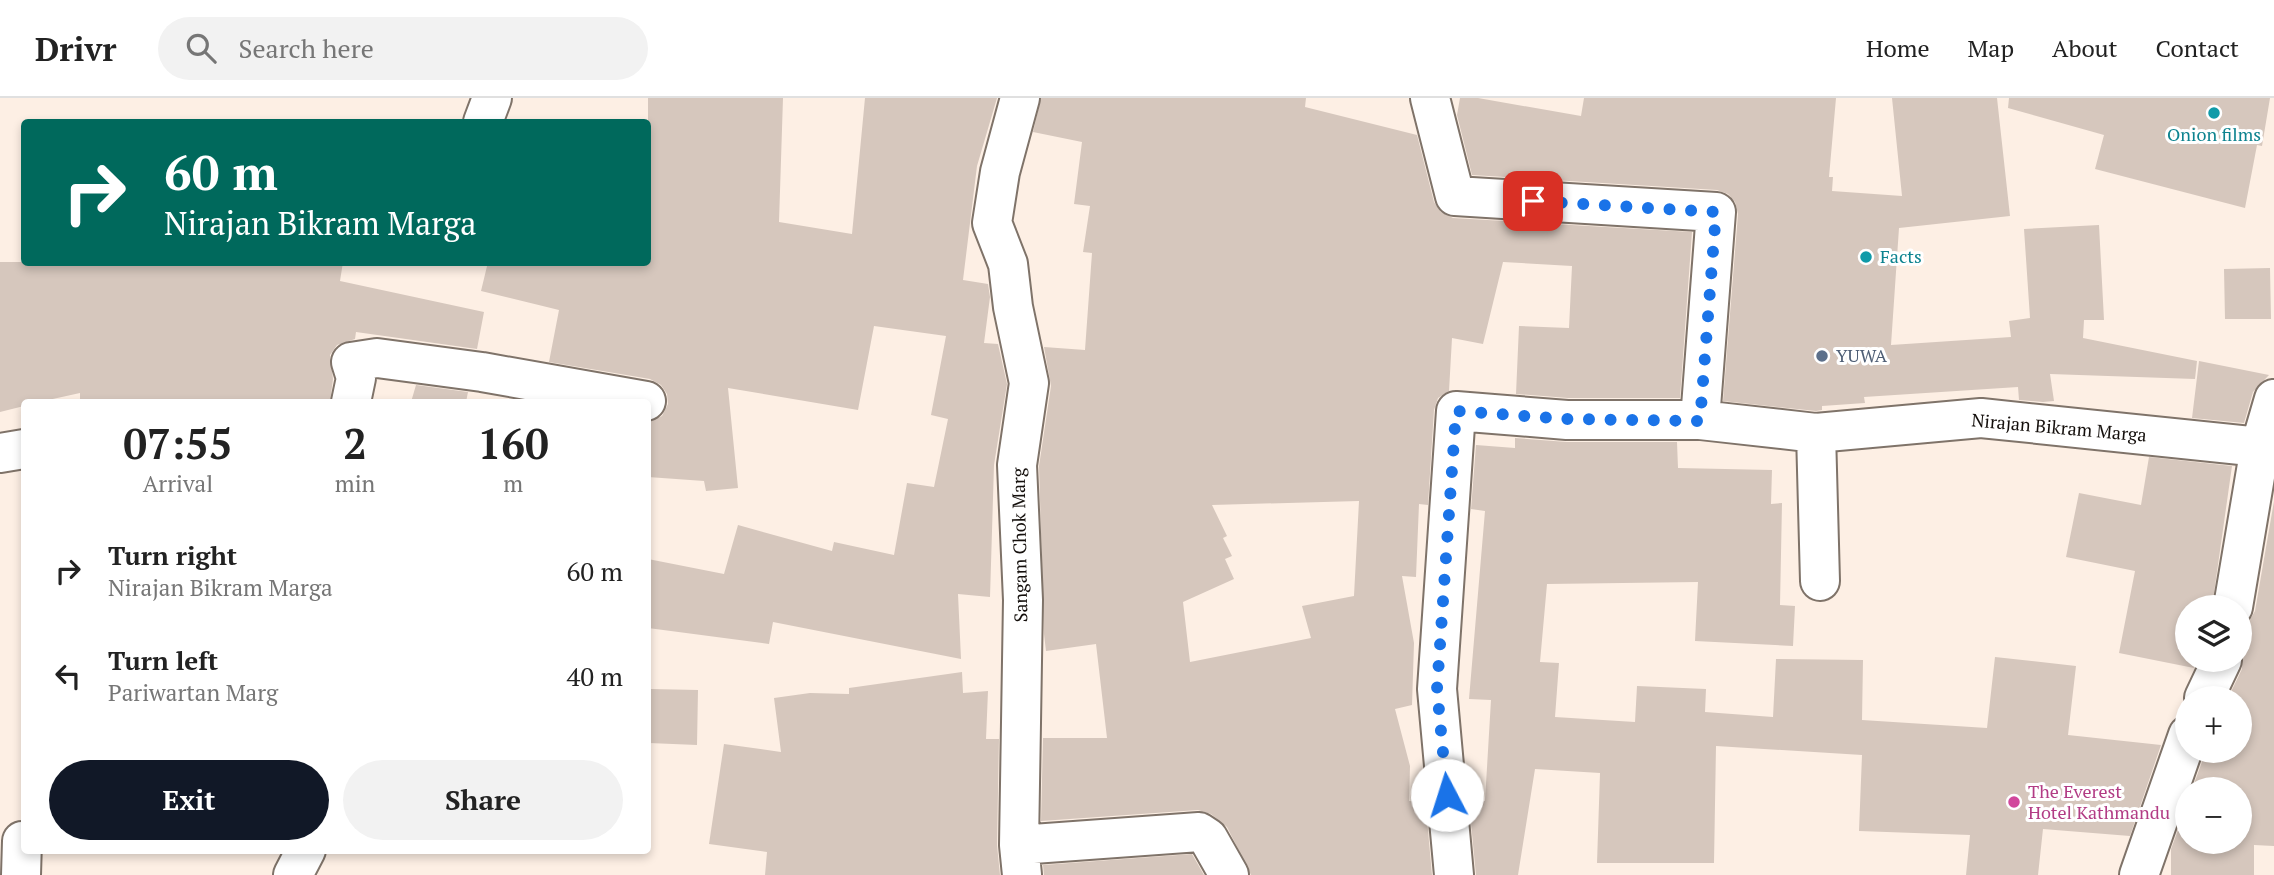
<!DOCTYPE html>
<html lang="en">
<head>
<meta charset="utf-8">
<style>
	:root { --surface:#fff; --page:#f2f2f2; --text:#222; --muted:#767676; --line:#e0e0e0; --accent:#111827 }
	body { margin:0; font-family:"PT Serif",serif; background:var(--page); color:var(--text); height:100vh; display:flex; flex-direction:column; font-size:26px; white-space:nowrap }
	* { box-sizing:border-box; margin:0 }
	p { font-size:23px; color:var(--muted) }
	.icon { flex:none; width:38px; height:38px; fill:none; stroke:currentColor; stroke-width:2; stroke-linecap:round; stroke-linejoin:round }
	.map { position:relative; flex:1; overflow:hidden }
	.panel { position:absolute; left:21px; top:301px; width:630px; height:455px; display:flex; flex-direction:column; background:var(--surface); border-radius:7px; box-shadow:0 4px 10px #0003 }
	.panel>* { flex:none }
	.hud { position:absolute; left:21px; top:21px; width:630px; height:147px; border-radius:7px; box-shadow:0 4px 10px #0003; background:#00695c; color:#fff; overflow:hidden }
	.buttons { position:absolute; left:2175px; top:497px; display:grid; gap:14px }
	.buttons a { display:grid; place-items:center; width:77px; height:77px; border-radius:50%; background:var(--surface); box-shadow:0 4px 10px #0003; font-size:35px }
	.pin { position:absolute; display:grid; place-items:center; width:60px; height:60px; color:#fff; margin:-30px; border-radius:14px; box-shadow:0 4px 10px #0006 }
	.me { position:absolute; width:77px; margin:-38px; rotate:355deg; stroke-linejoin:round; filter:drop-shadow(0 0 5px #0008) }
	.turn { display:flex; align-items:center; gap:24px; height:147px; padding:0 28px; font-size:32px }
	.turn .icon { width:91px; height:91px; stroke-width:2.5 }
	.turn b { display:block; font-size:49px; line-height:60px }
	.eta { display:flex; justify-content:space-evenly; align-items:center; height:119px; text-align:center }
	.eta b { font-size:42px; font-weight:800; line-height:49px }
	.button { display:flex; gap:14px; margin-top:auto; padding:14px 28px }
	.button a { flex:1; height:80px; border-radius:42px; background:var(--accent); color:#fff; font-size:28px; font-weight:800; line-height:80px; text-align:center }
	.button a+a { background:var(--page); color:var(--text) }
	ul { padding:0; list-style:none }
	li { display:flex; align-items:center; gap:21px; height:105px; padding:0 28px }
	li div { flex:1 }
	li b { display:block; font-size:26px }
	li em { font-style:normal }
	header { display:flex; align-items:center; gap:42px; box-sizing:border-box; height:98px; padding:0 35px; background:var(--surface); border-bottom:2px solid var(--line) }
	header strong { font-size:33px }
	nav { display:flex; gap:38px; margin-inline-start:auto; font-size:24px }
	.search { width:490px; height:63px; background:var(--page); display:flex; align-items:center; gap:18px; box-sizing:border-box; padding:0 24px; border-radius:38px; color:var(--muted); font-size:26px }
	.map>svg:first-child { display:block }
</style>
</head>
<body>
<header>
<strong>Drivr</strong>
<div class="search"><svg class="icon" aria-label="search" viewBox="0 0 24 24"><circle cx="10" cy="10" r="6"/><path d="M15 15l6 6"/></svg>Search here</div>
<nav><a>Home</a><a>Map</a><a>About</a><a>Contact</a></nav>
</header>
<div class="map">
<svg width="2274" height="777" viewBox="0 0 2274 777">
	<rect width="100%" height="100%" fill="#fdefe4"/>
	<path fill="#d6c7bd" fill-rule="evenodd" d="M648 0H783L779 124 852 136 865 0H997L977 68 963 182 988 186 990 199 984 245 998 246 1007 286 994 367 990 499 958 496 961 561 773 524 769 546 648 530V461L724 476 738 427 832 453 834 444 894 457 907 385 934 389 948 321 931 317 946 238 874 228 858 312 728 290 738 390 706 393 704 383 648 379V324L662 318 668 306 667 296 661 287 650 281 549 264 559 212 481 193 488 164H648Z
		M1041 0H1306L1305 9 1417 37 1434 104 1441 114 1453 120 1692 134 1680 300H1568L1516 296 1519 228 1569 230 1572 168 1503 164 1483 246 1452 240 1449 293 1438 300 1434 312 1428 407 1419 406 1416 479 1402 478 1414 545 1412 607 1395 611 1410 668 1409 703 1423 704 1426 710 1432 777H1251L1227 729 1211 716 1198 712 1041 723 1043 640H1107L1096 546 1046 553 1044 536 1039 368 1051 288 1044 249 1085 252 1092 155 1083 154 1090 108 1074 106 1082 44 1033 34ZM1359 403 1354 498 1302 508 1311 540 1190 564 1183 504 1234 481 1225 461 1232 458 1223 440 1227 438 1212 407Z
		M1460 0H1478L1581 18 1584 0H1836L1829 79H1833L1832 93 1902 98 1892 0H1997L2010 118 1899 130 1891 247 2011 239 2009 223 2030 220 2024 131 2099 127 2104 222H2084L2083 240 2197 263 2195 281 2050 276 2054 303 2043 304 2019 302 2018 289 1864 299 1865 305 1822 308V312L1816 313 1723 303 1738 116 1735 104 1728 96 1717 92 1472 77 1457 17Z
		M2009 0H2270L2262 48 2257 47 2245 110 2095 71 2104 37 2008 10Z
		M0 164H343L340 183 484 214 477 251 356 234 355 241 337 247 330 257 333 281 330 304H80V295L39 304H24V308L0 314Z
		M2270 170 2271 221H2225L2224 171Z
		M2199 263 2269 277 2253 294 2244 325 2192 320Z
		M416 287 468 294 466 304H411Z
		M1515 340 1567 344H1677L1678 370 1772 372 1771 406 1782 405 1780 507 1795 508 1793 548 1695 543 1698 484 1547 486 1540 564 1559 565 1555 619 1635 624 1637 588 1706 591 1705 614 1773 619 1776 561 1863 562 1862 622 1987 630 1995 559 2076 568 2068 637 2161 647 2130 738 2043 731 2038 777H1966L1970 737 1859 733 1862 657 1716 648 1714 765H1597L1600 675 1535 671 1518 777H1476L1469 705 1485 703 1491 602 1469 601 1485 413 1471 411 1476 347 1515 350Z
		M2149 359 2232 368 2212 509H2188V562H2198L2194 570 2119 555 2135 473 2066 459 2079 395 2141 407Z
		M2274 403V748L2254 747V777H2171V751L2188 705V744H2240V691H2192L2206 653H2240V600H2228L2242 571 2240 530 2249 523 2255 513Z
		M962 574 963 595 988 593 986 641H999L997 747 1000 777H765L767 754 709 746 724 646 781 654 774 600 810 595 849 596V590Z
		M651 591 698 592 697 647 649 645Z
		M1192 756 1204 777H1044L1043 767Z"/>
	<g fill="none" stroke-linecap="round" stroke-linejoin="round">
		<g stroke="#7f7369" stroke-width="42">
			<path id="street" d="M1020 0 1000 74 992 125 1008 166 1013 209 1029 285 1017 367 1023 502 1019 747 1022 777
				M1430 0 1455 98 1716 114 1700 322
				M483 24 492 0
				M351 304 356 280 351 264 377 260 482 274 646 303
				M1816 335 1820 483
				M0 355 24 351
				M2233 509 2260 349 2274 301
				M2204 600 2222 562
				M1019 747 1199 734 1208 740 1229 777
				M21 777 22 743
				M293 777 306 752
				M1454 777 1437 591 1456 313 1567 322H1700L1816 335 1981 320 2260 349
				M2139 777 2188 637"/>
		</g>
		<use href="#street" stroke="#fff" stroke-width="38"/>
	</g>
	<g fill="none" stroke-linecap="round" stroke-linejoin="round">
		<path stroke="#1a73e8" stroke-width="12" stroke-dasharray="0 21.6" d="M1447 697 1437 591 1456 313 1567 321 1700 323 1716 114 1533 103"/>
	</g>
	<g fill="#0f9aa8" stroke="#fff" stroke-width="2.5">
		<circle cx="2214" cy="15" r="7"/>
		<circle cx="1866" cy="159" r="7"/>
	</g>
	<circle fill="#5c6f8a" stroke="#fff" stroke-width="2.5" cx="1822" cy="258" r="7"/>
	<circle fill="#d1479c" stroke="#fff" stroke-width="2.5" cx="2014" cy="704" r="7"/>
	<g text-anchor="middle" stroke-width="6" stroke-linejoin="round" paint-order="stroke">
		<g font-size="18" fill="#0d838f" stroke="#fff">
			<text x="2214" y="43">Onion films</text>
			<text x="1880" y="165" text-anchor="start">Facts</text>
		</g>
		<g font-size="18" fill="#4e5e75" stroke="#fff" text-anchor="start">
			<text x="1836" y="264">YUWA</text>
		</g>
		<g font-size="18" fill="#140f0c" stroke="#fff">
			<text transform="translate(2059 330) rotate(5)" y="6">Nirajan Bikram Marga</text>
			<text transform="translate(1020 447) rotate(-91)" y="6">Sangam Chok Marg</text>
		</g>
		<g font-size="18" fill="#b23c85" stroke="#fff" text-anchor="start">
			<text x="2028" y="700">The Everest<tspan x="2028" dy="21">Hotel Kathmandu</tspan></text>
		</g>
	</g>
</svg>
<div class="buttons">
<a><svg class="icon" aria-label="layers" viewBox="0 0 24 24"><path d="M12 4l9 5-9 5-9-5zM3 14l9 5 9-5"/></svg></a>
<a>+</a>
<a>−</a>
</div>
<div class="pin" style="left:1533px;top:103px;background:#d93025"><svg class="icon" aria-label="arrive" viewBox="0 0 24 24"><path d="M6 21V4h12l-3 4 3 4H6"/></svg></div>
<svg class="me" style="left:1447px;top:697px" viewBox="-20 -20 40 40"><circle r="19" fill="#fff"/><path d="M0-13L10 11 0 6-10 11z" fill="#1a73e8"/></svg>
<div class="hud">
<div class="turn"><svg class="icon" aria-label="right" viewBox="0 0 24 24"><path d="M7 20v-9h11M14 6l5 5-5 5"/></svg><div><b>60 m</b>Nirajan Bikram Marga</div></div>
</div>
<section class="panel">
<div class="eta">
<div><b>07:55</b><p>Arrival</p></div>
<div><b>2</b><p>min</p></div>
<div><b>160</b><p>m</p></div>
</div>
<ul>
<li><svg class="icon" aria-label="right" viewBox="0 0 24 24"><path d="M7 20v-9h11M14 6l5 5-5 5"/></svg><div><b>Turn right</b><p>Nirajan Bikram Marga</p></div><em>60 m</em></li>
<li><svg class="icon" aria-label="left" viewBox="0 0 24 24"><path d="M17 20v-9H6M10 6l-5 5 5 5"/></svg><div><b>Turn left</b><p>Pariwartan Marg</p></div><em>40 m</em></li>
</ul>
<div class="button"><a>Exit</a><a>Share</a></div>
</section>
</div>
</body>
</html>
